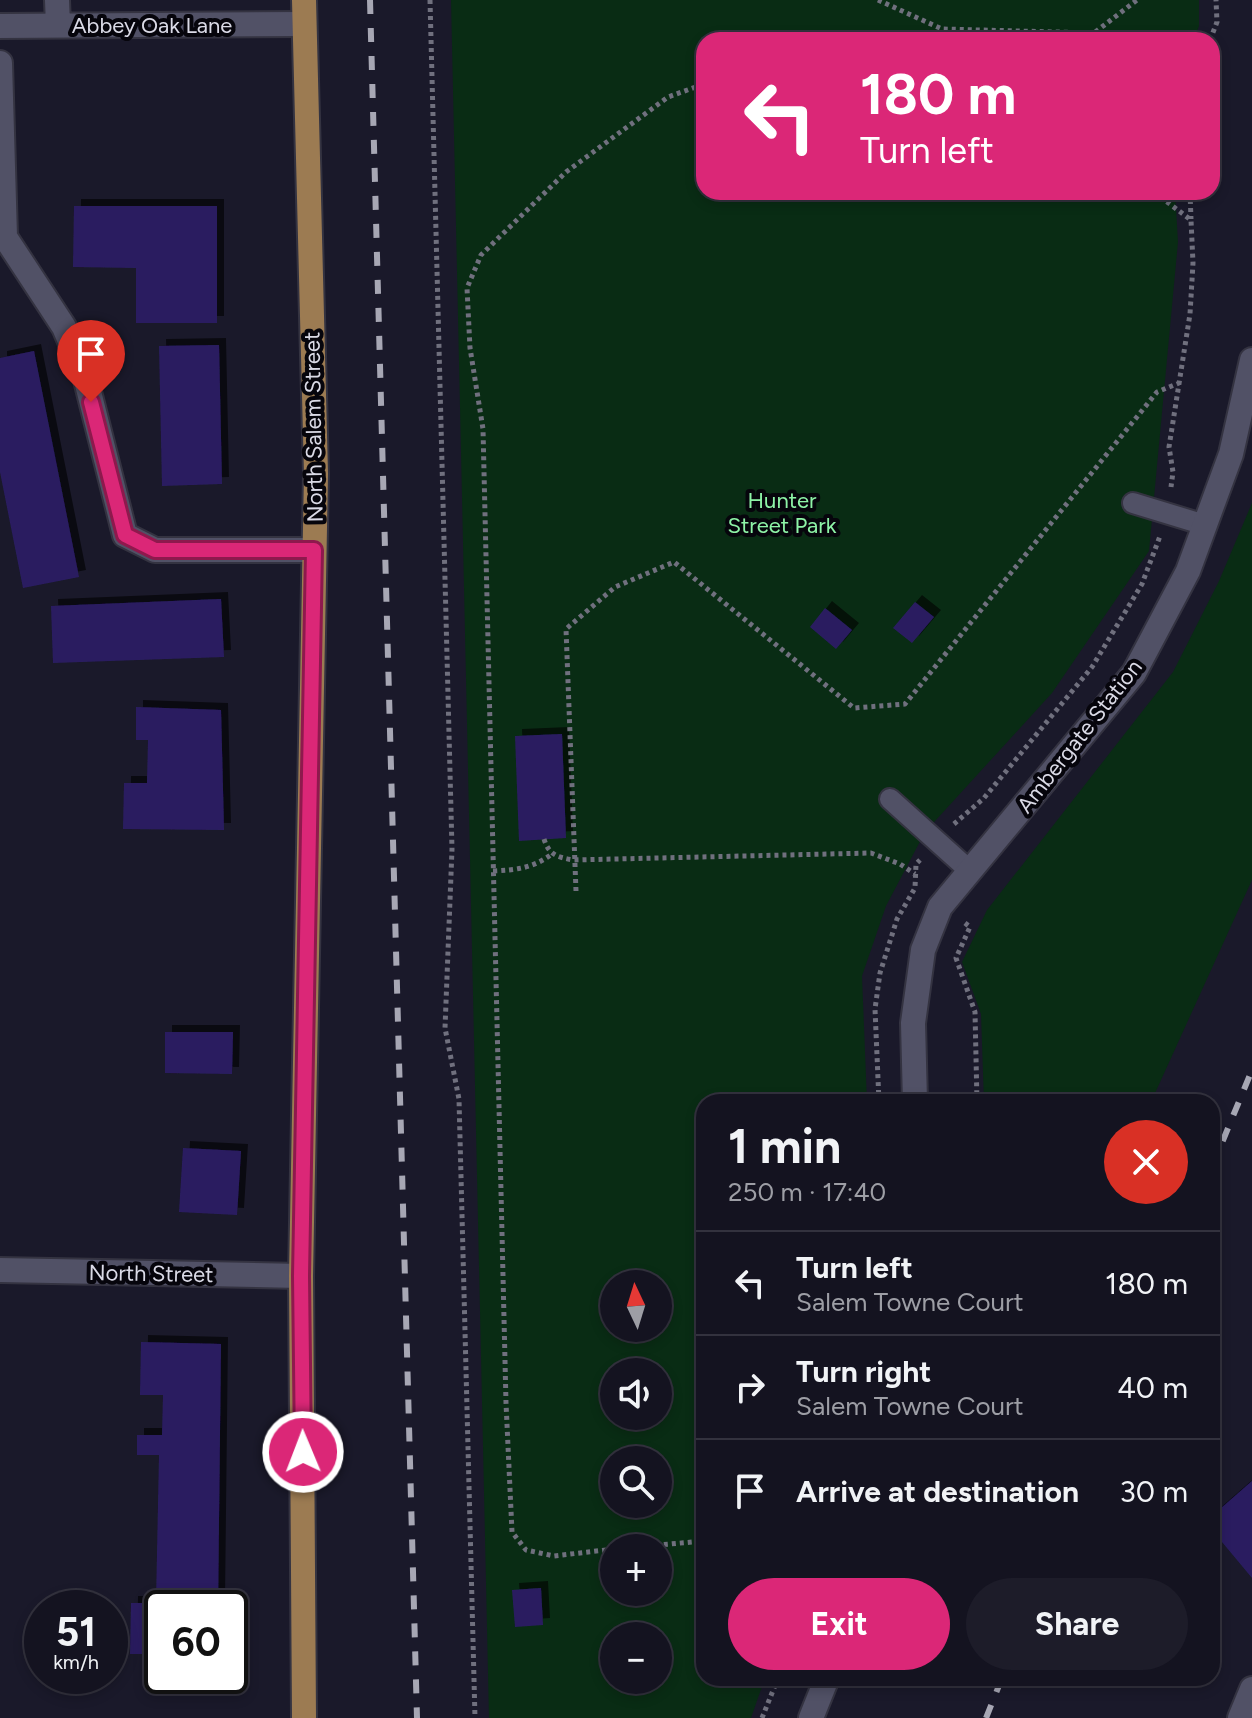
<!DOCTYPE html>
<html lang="en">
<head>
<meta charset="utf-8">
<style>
	:root { --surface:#141320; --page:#1d1c29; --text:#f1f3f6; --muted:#9d9ea5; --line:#33323e; --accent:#db2777 }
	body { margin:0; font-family:Figtree,sans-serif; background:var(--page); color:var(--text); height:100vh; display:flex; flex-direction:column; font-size:30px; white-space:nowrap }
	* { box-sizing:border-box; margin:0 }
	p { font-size:26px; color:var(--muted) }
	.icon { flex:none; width:44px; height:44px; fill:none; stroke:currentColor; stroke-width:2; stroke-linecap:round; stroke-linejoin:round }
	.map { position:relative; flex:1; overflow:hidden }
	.side { position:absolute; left:696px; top:1094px; width:524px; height:592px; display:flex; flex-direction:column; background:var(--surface); border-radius:24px; box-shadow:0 4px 12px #0003,0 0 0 2px var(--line) }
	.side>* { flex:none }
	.banner { position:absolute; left:696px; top:32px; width:524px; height:168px; border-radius:24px; box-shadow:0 4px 12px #0003,0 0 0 2px var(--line); background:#db2777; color:#fff; overflow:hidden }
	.needle { width:52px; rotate:356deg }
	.tools { position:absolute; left:600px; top:1270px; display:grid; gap:16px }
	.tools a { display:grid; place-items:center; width:72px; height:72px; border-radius:50%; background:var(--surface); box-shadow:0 4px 12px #0003,0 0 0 2px var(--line); font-size:40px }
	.speed { position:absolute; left:24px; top:1590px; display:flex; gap:16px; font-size:40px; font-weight:700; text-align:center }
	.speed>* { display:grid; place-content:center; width:104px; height:104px; border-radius:50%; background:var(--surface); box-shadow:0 4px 12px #0003,0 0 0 2px var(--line); line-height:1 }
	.speed small { font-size:20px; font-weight:400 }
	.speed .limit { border:4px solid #111; border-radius:12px; background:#fff; color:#111 }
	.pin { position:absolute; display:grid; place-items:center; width:68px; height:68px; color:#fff; margin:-82px -34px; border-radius:50% 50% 50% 0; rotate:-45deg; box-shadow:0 0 8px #0007 }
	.pin .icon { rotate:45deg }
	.me { position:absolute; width:88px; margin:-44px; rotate:359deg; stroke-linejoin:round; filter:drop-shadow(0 0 6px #0008) }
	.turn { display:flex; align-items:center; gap:28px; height:168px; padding:0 32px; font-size:36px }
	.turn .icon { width:104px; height:104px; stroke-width:2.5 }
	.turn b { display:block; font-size:56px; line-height:68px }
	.round { display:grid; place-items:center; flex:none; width:84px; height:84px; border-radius:42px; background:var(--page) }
	.overview { display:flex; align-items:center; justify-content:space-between; height:136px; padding:0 32px }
	h1 { font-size:48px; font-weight:700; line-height:60px }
	.button { display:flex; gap:16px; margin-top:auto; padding:16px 32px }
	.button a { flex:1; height:92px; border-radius:48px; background:var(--accent); color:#fff; font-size:32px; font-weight:700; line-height:92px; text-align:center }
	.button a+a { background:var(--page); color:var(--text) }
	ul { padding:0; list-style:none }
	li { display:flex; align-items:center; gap:24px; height:104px; padding:0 32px; border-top:2px solid var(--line) }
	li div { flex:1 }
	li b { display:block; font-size:30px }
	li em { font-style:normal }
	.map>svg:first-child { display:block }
</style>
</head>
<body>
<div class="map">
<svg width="1252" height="1718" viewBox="0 0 1252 1718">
	<defs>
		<filter id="shadow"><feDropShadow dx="7" dy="-7" stdDeviation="0" flood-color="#0009"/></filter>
	</defs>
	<rect width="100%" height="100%" fill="#1a192a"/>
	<path fill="#092c14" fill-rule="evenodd" d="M451 0H1199V26L1194 40H704V192H1175L1178 242 1149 551 1052 693 925 832 886 906 862 976 867 1102H704V1678H765L751 1718H489ZM614 1284H658V1328H614ZM614 1372H658V1416H614ZM614 1460H658V1504H614ZM614 1548H658V1592H614ZM614 1636H658V1680H614Z
		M1252 503V880L1151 1102H984L981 1014 962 962 987 910 1173 672 1219 581Z"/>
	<path fill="#2a1d61" filter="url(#shadow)" d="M74 206H217V323H136V268L73 267Z
		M219 345 222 484 162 486 159 346Z
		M34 351 79 577 23 588 0 472V358Z
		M221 599 224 657 53 663 51 606Z
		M915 602 934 617 912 643 893 628Z
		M825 608 852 630 836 649 810 627Z
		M136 707 221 710 224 830 123 829 124 783H147L148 740H136Z
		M562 734 566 838 519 841 515 736Z
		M165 1032H233L232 1074 165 1073Z
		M183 1148 241 1151 237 1215 179 1212Z
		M141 1342 221 1344 218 1608H162V1654H130L131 1603H156L159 1455H137V1435H162L163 1395H140Z
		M1252 1481V1578L1212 1530V1516Z
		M541 1588 543 1625 515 1627 512 1590Z"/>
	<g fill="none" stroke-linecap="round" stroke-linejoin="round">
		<g stroke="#343341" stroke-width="24">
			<path id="lane" d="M1133 503 1205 525
				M890 799 970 871"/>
		</g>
		<g stroke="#343341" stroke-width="28">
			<path id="street" d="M57 0 58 25
				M0 26 304 24
				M0 63 5 237 64 327 85 376 125 535 155 550H314
				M915 1102 913 1023 923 950 940 907 1134 673 1188 571 1231 454 1252 360
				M0 1270 301 1276
				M811 1718 827 1678
				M1240 1718 1252 1689"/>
		</g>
		<g stroke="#343341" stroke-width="28">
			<path id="primary" d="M304 0 316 474 301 1276 304 1718"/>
		</g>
		<path stroke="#70707e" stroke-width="5" stroke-dasharray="4 4" stroke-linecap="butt" d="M430 0 452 849 445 1028 459 1099 475 1718
			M878 0 942 29 1094 33 1137 0
			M1210 40 1217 22 1216 0
			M1154 192 1191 220 1193 263 1190 314 1169 447 1173 472 1171 487
			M1190 192 1191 219
			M954 824 984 798 1092 667 1142 584 1160 536
			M544 839C549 855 557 857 573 860L871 853 900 864 915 874
			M493 871C517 870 533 868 552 854
			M576 891 566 629 615 587 674 562 854 708 905 704 1157 392 1179 383
			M965 923 970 927 956 958 975 1012 977 1102
			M879 1102 875 1009 880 973 897 919 915 888 916 864 920 860
			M624 1548 704 1541
			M614 1549 554 1556 526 1550 512 1532 506 1403 483 429 470 348 467 288 481 255 566 172 668 97 704 84
			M762 1718 778 1678"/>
		<use href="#lane" stroke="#515166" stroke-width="20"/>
		<use href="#street" stroke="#515166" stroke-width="24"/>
		<use href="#primary" stroke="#9c7b52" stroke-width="24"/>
		<path stroke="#a7a7b4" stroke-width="6" stroke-dasharray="14 14" stroke-linecap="butt" d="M370 0 417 1718
			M1212 1167 1252 1070
			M986 1718 1002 1678"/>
	</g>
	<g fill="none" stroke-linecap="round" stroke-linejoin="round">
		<g stroke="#8e194d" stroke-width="20">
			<path id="route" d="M91 402 125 535 155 550H314L301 1276 303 1452"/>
		</g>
		<use href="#route" stroke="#db2777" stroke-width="14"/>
	</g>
	<g text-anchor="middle" stroke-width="8" stroke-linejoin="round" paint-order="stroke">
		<g font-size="22" fill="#dadae6" stroke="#06050c">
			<text x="152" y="33">Abbey Oak Lane</text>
			<text transform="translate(313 427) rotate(-91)" y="8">North Salem Street</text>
			<text transform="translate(1079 736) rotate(-52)" y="8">Ambergate Station</text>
			<text transform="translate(151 1273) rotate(1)" y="8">North Street</text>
		</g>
		<g font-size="22" fill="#8ef4a7" stroke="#06050c">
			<text x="782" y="508">Hunter<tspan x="782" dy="25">Street Park</tspan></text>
		</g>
	</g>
</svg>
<div class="tools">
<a><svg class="needle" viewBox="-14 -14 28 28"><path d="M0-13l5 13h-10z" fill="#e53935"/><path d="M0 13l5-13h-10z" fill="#9d9ea5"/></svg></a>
<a><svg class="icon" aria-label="sound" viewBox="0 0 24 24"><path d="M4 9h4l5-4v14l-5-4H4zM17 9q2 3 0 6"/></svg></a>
<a><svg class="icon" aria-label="search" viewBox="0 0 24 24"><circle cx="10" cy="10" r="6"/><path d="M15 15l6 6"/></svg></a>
<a>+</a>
<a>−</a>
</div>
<div class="speed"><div>51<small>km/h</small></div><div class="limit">60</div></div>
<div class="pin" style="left:91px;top:402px;background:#d93025"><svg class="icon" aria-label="arrive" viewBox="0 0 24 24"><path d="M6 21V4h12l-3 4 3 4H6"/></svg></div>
<svg class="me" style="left:303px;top:1452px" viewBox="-20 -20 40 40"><circle r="17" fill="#db2777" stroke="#fff" stroke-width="3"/><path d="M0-11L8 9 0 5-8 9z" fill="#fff"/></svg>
<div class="banner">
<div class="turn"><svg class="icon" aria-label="left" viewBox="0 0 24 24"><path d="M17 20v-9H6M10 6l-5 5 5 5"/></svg><div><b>180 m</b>Turn left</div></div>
</div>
<section class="side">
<div class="overview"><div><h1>1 min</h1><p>250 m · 17:40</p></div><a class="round" style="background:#d93025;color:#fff"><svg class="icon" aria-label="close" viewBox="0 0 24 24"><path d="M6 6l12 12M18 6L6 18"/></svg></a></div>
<ul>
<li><svg class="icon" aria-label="left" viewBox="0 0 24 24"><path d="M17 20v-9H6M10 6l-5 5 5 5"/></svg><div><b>Turn left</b><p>Salem Towne Court</p></div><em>180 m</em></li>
<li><svg class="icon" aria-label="right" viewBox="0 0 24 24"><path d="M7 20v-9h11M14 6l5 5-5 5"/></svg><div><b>Turn right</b><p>Salem Towne Court</p></div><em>40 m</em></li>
<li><svg class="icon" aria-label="arrive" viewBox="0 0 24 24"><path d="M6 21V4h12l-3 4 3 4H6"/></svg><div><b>Arrive at destination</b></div><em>30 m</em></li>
</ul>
<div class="button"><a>Exit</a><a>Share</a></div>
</section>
</div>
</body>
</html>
